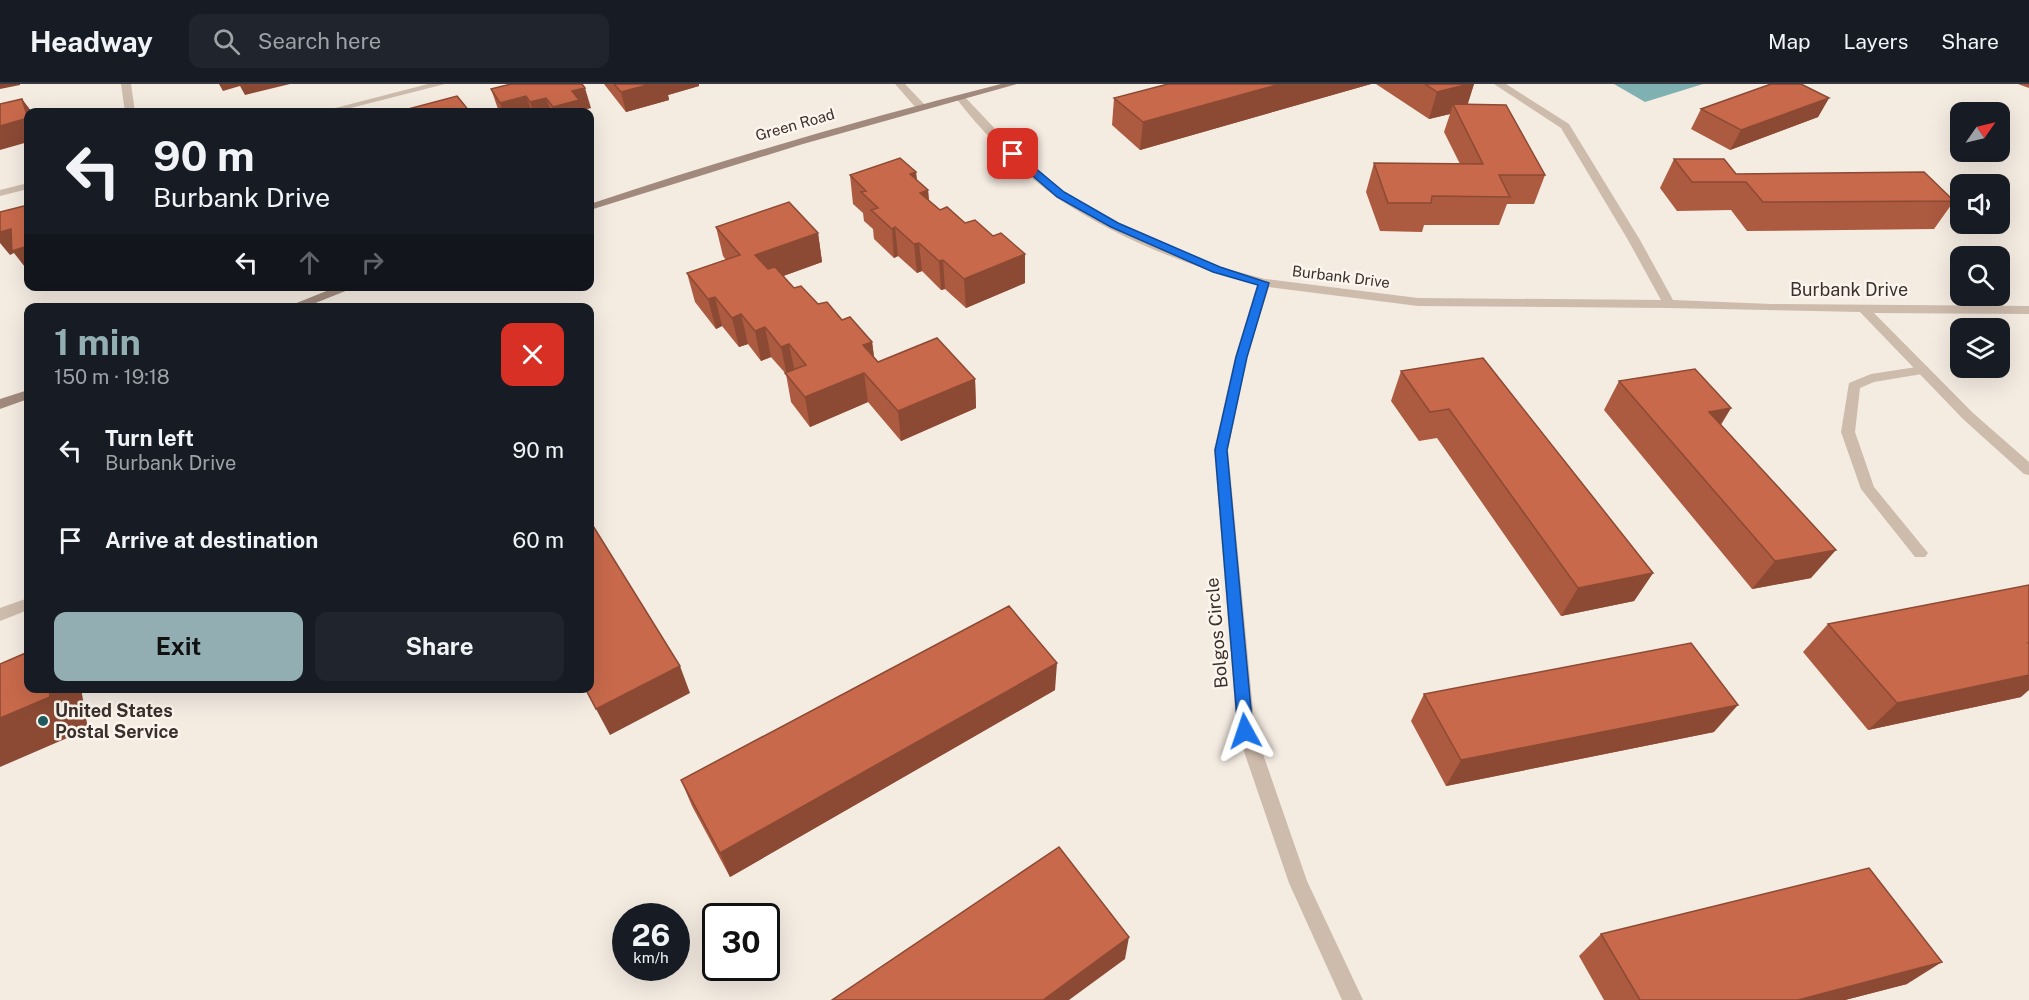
<!DOCTYPE html>
<html lang="en">
<head>
<meta charset="utf-8">
<style>
	:root { --surface:#171b24; --page:#20242c; --text:#f1f3f6; --muted:#9ea1a6; --line:#363941; --accent:#92aeb2 }
	body { margin:0; font-family:"Public Sans",sans-serif; background:var(--page); color:var(--text); height:100vh; display:flex; flex-direction:column; font-size:22px; white-space:nowrap }
	* { box-sizing:border-box; margin:0 }
	p { font-size:20px; color:var(--muted) }
	.icon { flex:none; width:33px; height:33px; fill:none; stroke:currentColor; stroke-width:2; stroke-linecap:round; stroke-linejoin:round }
	.map { position:relative; flex:1; overflow:hidden }
	.sheet { position:absolute; left:24px; top:219px; width:570px; height:390px; display:flex; flex-direction:column; background:var(--surface); border-radius:12px; box-shadow:0 6px 24px #0002 }
	.sheet>* { flex:none }
	.banner { position:absolute; left:24px; top:24px; width:570px; height:183px; border-radius:12px; box-shadow:0 6px 24px #0002; background:#171b24; color:var(--text); overflow:hidden }
	.needle { width:39px; rotate:56deg }
	.controls { position:absolute; left:1950px; top:18px; display:grid; gap:12px }
	.controls a { display:grid; place-items:center; width:60px; height:60px; border-radius:12px; background:var(--surface); box-shadow:0 6px 24px #0002; font-size:30px }
	.speed { position:absolute; left:612px; top:819px; display:flex; gap:12px; font-size:30px; font-weight:700; text-align:center }
	.speed>* { display:grid; place-content:center; width:78px; height:78px; border-radius:50%; background:var(--surface); box-shadow:0 6px 24px #0002; line-height:1 }
	.speed small { font-size:15px; font-weight:400 }
	.speed .limit { border:3px solid #111; border-radius:9px; background:#fff; color:#111 }
	.pin { position:absolute; display:grid; place-items:center; width:51px; height:51px; color:#fff; margin:-26px; border-radius:12px; box-shadow:0 3px 9px #0006 }
	.me { position:absolute; width:66px; margin:-33px; rotate:355deg; stroke-linejoin:round; filter:drop-shadow(0 0 4px #0008) }
	.turn { display:flex; align-items:center; gap:21px; height:126px; padding:0 30px; font-size:27px }
	.turn .icon { width:78px; height:78px; stroke-width:2.5 }
	.turn b { display:block; font-size:42px; line-height:51px }
	.lanes { display:flex; align-items:center; height:57px; padding:0 30px; background:#0003; justify-content:center; gap:30px; direction:ltr }
	.lanes .off { opacity:.35 }
	.round { display:grid; place-items:center; flex:none; width:63px; height:63px; border-radius:12px; background:var(--page) }
	.overview { display:flex; align-items:center; justify-content:space-between; height:102px; padding:0 30px }
	h1 { font-size:36px; font-weight:700; line-height:45px; color:var(--accent) }
	.cta { display:flex; gap:12px; margin-top:auto; padding:12px 30px }
	.cta a { flex:1; height:69px; border-radius:12px; background:var(--accent); color:#111; font-size:24px; font-weight:700; line-height:69px; text-align:center }
	.cta a+a { background:var(--page); color:var(--text) }
	ul { padding:0; list-style:none }
	li { display:flex; align-items:center; gap:18px; height:90px; padding:0 30px }
	li div { flex:1 }
	li b { display:block; font-size:22px }
	li em { font-style:normal }
	header { display:flex; align-items:center; gap:36px; box-sizing:border-box; height:84px; padding:0 30px; background:var(--surface); border-bottom:2px solid var(--line) }
	header strong { font-size:28px }
	nav { display:flex; gap:33px; margin-inline-start:auto; font-size:21px }
	.search { width:420px; height:54px; background:var(--page); display:flex; align-items:center; gap:15px; box-sizing:border-box; padding:0 21px; border-radius:12px; color:var(--muted); font-size:22px }
	.map>svg:first-child { display:block }
</style>
</head>
<body>
<header>
<strong>Headway</strong>
<div class="search"><svg class="icon" aria-label="search" viewBox="0 0 24 24"><circle cx="10" cy="10" r="6"/><path d="M15 15l6 6"/></svg>Search here</div>
<nav><a>Map</a><a>Layers</a><a>Share</a></nav>
</header>
<div class="map">
<svg width="2029" height="916" viewBox="0 0 2029 916">
	<rect width="100%" height="100%" fill="#f4ebe1"/>
	<path fill="#7fb0b2" d="M1614 0H1703L1645 18Z"/>
	<g fill="none" stroke-linecap="round" stroke-linejoin="round">
		<path fill="#cdbbac" fill-rule="evenodd" d="M1923 282 1928 283 1929 286 1928 289 1874 298 1860 304 1855 348 1874 403 1928 469 1925 473H1915L1861 405 1841 348 1849 299 1871 290Z
			M28 514V526L0 537V524Z"/>
		<path fill="#cdbbac" fill-rule="evenodd" d="M121 0H131L135 28H125Z
			M428 0H445L335 28H320Z
			M895 0H905L925 21V25H917Z
			M1494 0H1506L1569 40 1640 156 1673 216 1771 220 2029 222V230L1874 229 1973 329 2029 378V391L2024 390 1963 335 1860 228 1669 224 1418 222 1269 203 1247 273 1228 366 1255 647 1307 797 1363 916H1342L1289 799 1237 647 1214 366 1235 273 1257 201C1188 182 1116 154 1056 113 1019 86 983 49 955 13L963 11 1017 68 1064 108 1118 139 1174 166 1220 183 1265 195 1418 214 1661 216 1628 156 1561 44Z
			M28 99V105L0 112V106Z"/>
		<path fill="#a18a7d" fill-rule="evenodd" d="M1001 0H1017L803 60 590 126V120C725 75 862 35 1001 0Z
			M339 202H358L303 224H284Z
			M28 306V315L0 325V315Z"/>
	</g>
	<path fill="#ac5a40" d="M511 0 591 24 582 26V28H500L498 25 491 5Z
		M604 0H699V2L668 11 669 16 626 28Z
		M1168 0H1371L1140 66 1112 41 1114 14Z
		M1376 0H1474L1467 20 1545 91 1534 120H1507L1499 141H1424L1422 148 1380 147 1366 108 1374 79 1460 80 1444 48 1450 30 1429 35Z
		M2018 0H2029V4Z
		M1829 14 1818 33 1730 66 1691 45 1701 25Z
		M1674 75 1736 90 1954 117 1934 145 1747 147 1731 126 1677 127 1660 104Z
		M916 88 917 96 928 106 929 116 1025 199 966 224 945 205 941 206 922 187 917 189 898 172 894 174 874 155 873 145 864 137 863 129 853 120 850 91Z
		M716 143 818 149 822 178 783 192 794 204 842 236 872 258 874 273 878 278 975 295 976 324 901 357 868 318 810 343 791 318 786 290 771 273 761 277 748 260 739 263 722 242 716 245 695 218 687 189 726 176 723 172Z
		M1483 274 1653 489 1634 517 1561 532 1437 354 1419 357 1391 317 1401 287Z
		M1619 297 1731 324 1721 341 1811 494 1752 505 1604 326Z
		M1828 540 2021 613 1868 646 1803 568Z
		M1055 606 730 793 692 722 681 696Z
		M1424 610 1714 648 1446 702 1411 637Z
		M1601 850 1907 900 1845 916H1604L1579 872Z"/>
	<path fill="#8c4a34" d="M0 0H20V1L0 5Z
		M219 0H290L245 11 240 2 223 7Z
		M651 0H699V2L668 11 669 16 626 28 621 8Z
		M1280 0H1371L1140 66 1143 38Z
		M1469 0H1474L1466 26 1453 20 1450 30 1429 35 1437 8Z
		M585 4 591 24 582 26V28H554L553 23 572 7Z
		M526 12 532 28H503L500 19Z
		M546 14 551 28H534L530 18Z
		M1829 14 1818 33 1730 66 1741 46Z
		M22 15 32 28H28V58L0 66V42Z
		M916 88 918 117 910 90Z
		M928 106 930 134 920 109Z
		M895 143 898 172 894 174 892 145Z
		M11 145 28 162V187L14 169 10 171 0 159V148Z
		M818 149 822 178 761 200 755 171Z
		M919 159 922 187 917 189 914 160Z
		M1025 170V199L966 224 964 195Z
		M943 176 945 205 941 206 939 177Z
		M715 213 722 242 716 245 708 215Z
		M741 230 748 260 739 263 732 234Z
		M765 243 771 273 761 277 755 247Z
		M872 258 876 287 863 261Z
		M789 260 795 289 787 292 781 263Z
		M864 289 868 318 810 343 805 313Z
		M975 295 976 324 901 357 898 327Z
		M1731 324 1712 353 1709 328Z
		M1836 466 1811 494 1752 505 1775 477Z
		M1653 489 1634 517 1561 532 1578 504Z
		M1057 579 1055 606 730 793 720 769Z
		M680 582 690 609 610 651 596 625Z
		M2029 591V606L2021 613 1868 646 1897 619Z
		M49 604H81L88 645 0 683V634Z
		M1738 621 1714 648 1446 702 1461 676Z
		M1129 853 1125 875 1069 916H1043Z
		M1942 878 1907 900 1845 916H1798Z"/>
	<path fill="#c8694b" stroke="#8c4a34" stroke-width="1.5" d="M511 0H582L585 4 572 7 579 16 553 23 546 14 530 18 526 12 500 19 491 5Z
		M614 0H651L621 8Z
		M1168 0H1280L1143 38 1114 14Z
		M1425 0H1469L1437 8Z
		M1771 0H1801L1829 14 1741 46 1701 25Z
		M457 12 470 28H397Z
		M22 15 28 34 0 42V20Z
		M1453 20 1506 21 1545 91H1499L1510 113 1432 112 1431 119H1388L1374 79 1483 80Z
		M900 74 916 88 910 90 928 106 920 109 940 126 947 123 965 139 975 136 993 152 1001 149 1025 170 964 195 943 176 939 177 919 159 914 160 895 143 892 145 871 126 878 124 861 108 866 107 850 91Z
		M1674 75H1724L1736 90 1924 88 1954 117 1763 118 1746 98H1692Z
		M789 118 818 149 755 171 768 185 775 183 794 204 801 202 818 220 827 218 842 236 850 233 872 258 863 261 878 278 937 254 975 295 898 327 864 289 805 313 785 289 806 281 789 260 781 263 765 243 755 247 741 230 732 234 715 213 708 215 687 189 740 171 716 143Z
		M28 121V162L12 167 11 145 0 148V128Z
		M1483 274 1653 489 1578 504 1449 325 1430 328 1401 287Z
		M1695 285 1731 324 1709 328 1836 466 1775 477 1619 297Z
		M590 437 680 582 596 625 585 604H590Z
		M2029 501V559H2028L2029 560V591L1897 619 1828 540Z
		M1009 522 1057 579 720 769 681 696Z
		M1691 559 1738 621 1461 676 1424 610Z
		M28 568V604H49L50 613 0 634V580Z
		M1059 763 1129 853 1043 916H832Z
		M1869 784 1942 878 1798 916H1640L1601 850Z"/>
	<path fill="#1a73e8" stroke="#114b97" stroke-width="1.5" d="M1010 68H1016L1064 108 1118 139 1220 183 1269 199 1247 273 1227 366 1253 647 1251 652 1245 654 1240 652 1238 647 1215 366 1236 273 1258 201 1213 188 1111 143 1057 113 1010 72Z"/>
	<circle fill="#1f5a5e" stroke="#fbf5ee" stroke-width="2" cx="43" cy="637" r="6"/>
	<g text-anchor="middle" stroke-width="5" stroke-linejoin="round" paint-order="stroke">
		<g font-size="15" fill="#3b302b" stroke="#fbf5ee">
			<text transform="translate(795 41) rotate(-16)" y="5">Green Road</text>
			<text transform="translate(1341 193) rotate(7)" y="5">Burbank Drive</text>
		</g>
		<g font-size="18" fill="#3b302b" stroke="#fbf5ee">
			<text x="1849" y="212">Burbank Drive</text>
			<text transform="translate(1217 549) rotate(-95)" y="6">Bolgos Circle</text>
		</g>
		<g font-size="18" font-weight="bold" fill="#3b302b" stroke="#fbf5ee" text-anchor="start">
			<text x="55" y="633">United States<tspan x="55" dy="21">Postal Service</tspan></text>
		</g>
	</g>
</svg>
<div class="controls">
<a><svg class="needle" viewBox="-14 -14 28 28"><path d="M0-13l5 13h-10z" fill="#e53935"/><path d="M0 13l5-13h-10z" fill="#9ea1a6"/></svg></a>
<a><svg class="icon" aria-label="sound" viewBox="0 0 24 24"><path d="M4 9h4l5-4v14l-5-4H4zM17 9q2 3 0 6"/></svg></a>
<a><svg class="icon" aria-label="search" viewBox="0 0 24 24"><circle cx="10" cy="10" r="6"/><path d="M15 15l6 6"/></svg></a>
<a><svg class="icon" aria-label="layers" viewBox="0 0 24 24"><path d="M12 4l9 5-9 5-9-5zM3 14l9 5 9-5"/></svg></a>
</div>
<div class="speed"><div>26<small>km/h</small></div><div class="limit">30</div></div>
<div class="pin" style="left:1013px;top:70px;background:#d93025"><svg class="icon" aria-label="arrive" viewBox="0 0 24 24"><path d="M6 21V4h12l-3 4 3 4H6"/></svg></div>
<svg class="me" style="left:1245px;top:647px" viewBox="-20 -20 40 40"><path d="M0-17L14 15 0 8-14 15z" fill="#1a73e8" stroke="#fff" stroke-width="4"/></svg>
<div class="banner">
<div class="turn"><svg class="icon" aria-label="left" viewBox="0 0 24 24"><path d="M17 20v-9H6M10 6l-5 5 5 5"/></svg><div><b>90 m</b>Burbank Drive</div></div>
<div class="lanes"><svg class="icon" aria-label="left" viewBox="0 0 24 24"><path d="M17 20v-9H6M10 6l-5 5 5 5"/></svg><svg class="icon off" aria-label="ahead" viewBox="0 0 24 24"><path d="M12 20V5M6 11l6-6 6 6"/></svg><svg class="icon off" aria-label="right" viewBox="0 0 24 24"><path d="M7 20v-9h11M14 6l5 5-5 5"/></svg></div>
</div>
<section class="sheet">
<div class="overview"><div><h1>1 min</h1><p>150 m · 19:18</p></div><a class="round" style="background:#d93025;color:#fff"><svg class="icon" aria-label="close" viewBox="0 0 24 24"><path d="M6 6l12 12M18 6L6 18"/></svg></a></div>
<ul>
<li><svg class="icon" aria-label="left" viewBox="0 0 24 24"><path d="M17 20v-9H6M10 6l-5 5 5 5"/></svg><div><b>Turn left</b><p>Burbank Drive</p></div><em>90 m</em></li>
<li><svg class="icon" aria-label="arrive" viewBox="0 0 24 24"><path d="M6 21V4h12l-3 4 3 4H6"/></svg><div><b>Arrive at destination</b></div><em>60 m</em></li>
</ul>
<div class="cta"><a>Exit</a><a>Share</a></div>
</section>
</div>
</body>
</html>
